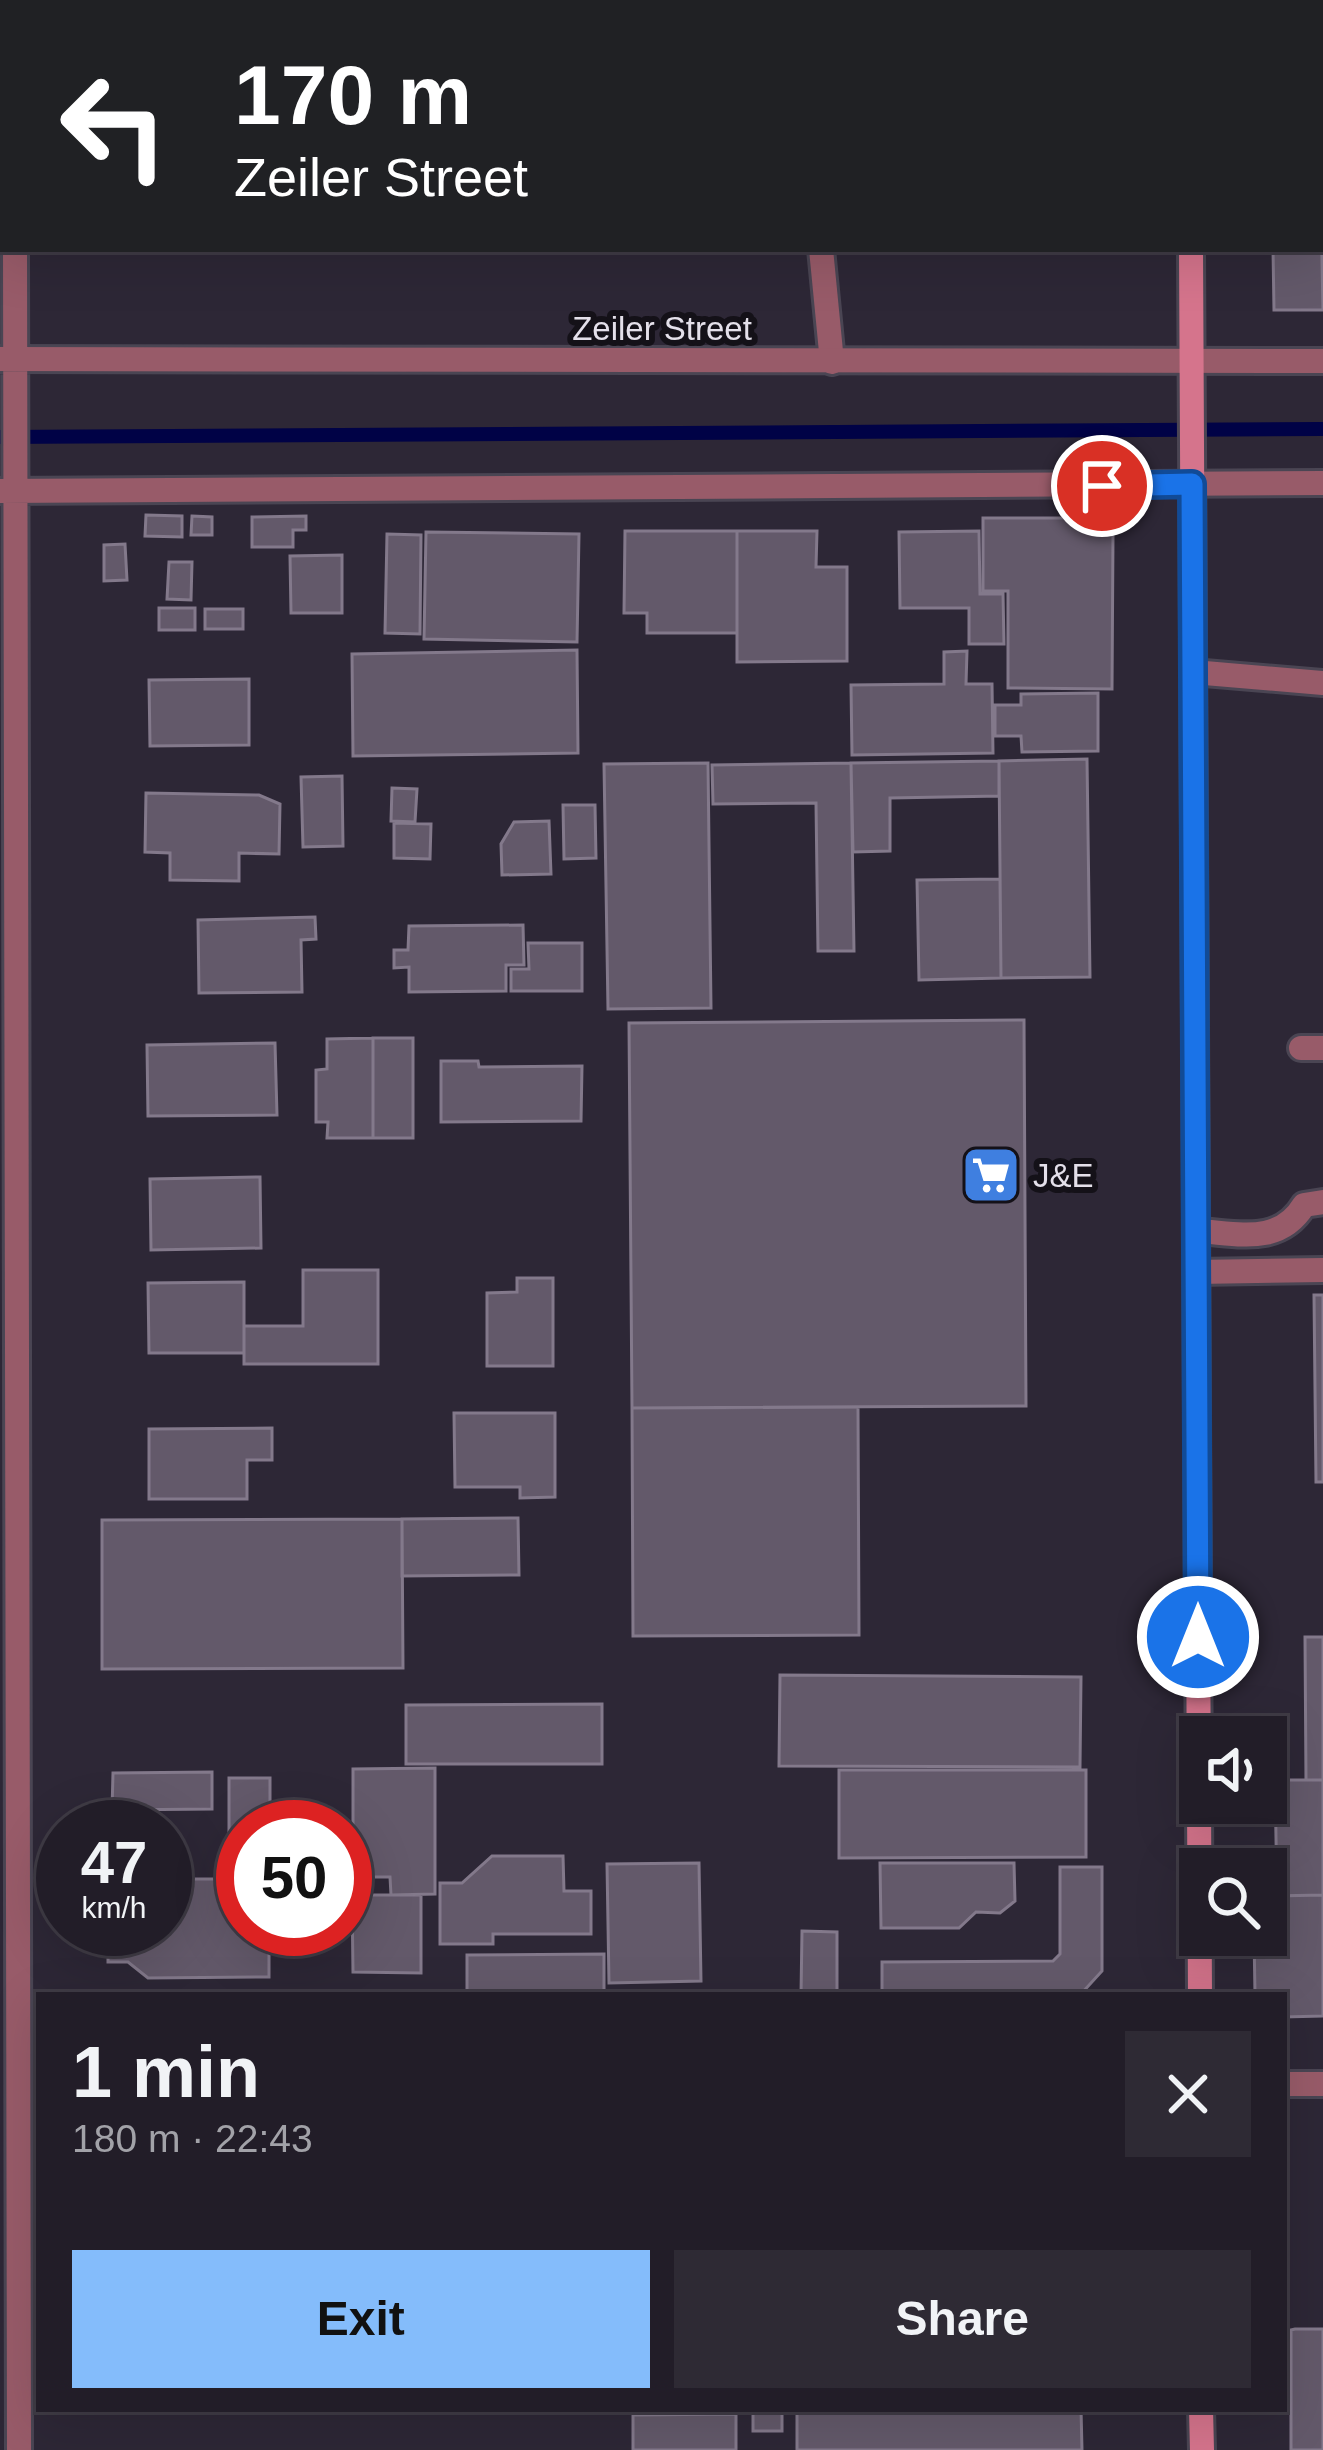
<!DOCTYPE html>
<html lang="en">
<head>
<meta charset="utf-8">
<style>
	:root { --surface:#221d28; --page:#2e2a34; --text:#f1f3f6; --muted:#a2a2a8; --line:#3f3b45; --accent:#84bcfb }
	body { margin:0; font-family:Helvetica,sans-serif; background:var(--page); color:var(--text); height:100vh; display:flex; flex-direction:column; font-size:45px; white-space:nowrap }
	* { box-sizing:border-box; margin:0 }
	p { font-size:39px; color:var(--muted) }
	.icon { flex:none; width:66px; height:66px; fill:none; stroke:currentColor; stroke-width:2; stroke-linecap:round; stroke-linejoin:round }
	.map { position:relative; flex:1; overflow:hidden }
	.side { position:absolute; left:36px; top:1992px; width:1251px; height:420px; display:flex; flex-direction:column; background:var(--surface); border-radius:0px; box-shadow:0 12px 48px #0002,0 0 0 3px var(--line) }
	.side>* { flex:none }
	.top-card { position:absolute; left:0px; top:0px; width:1323px; height:252px; box-shadow:0 12px 48px #0002,0 0 0 3px var(--line); background:#202124; color:#fff; overflow:hidden }
	.controls { position:absolute; left:1179px; top:1716px; display:grid; gap:24px }
	.controls a { display:grid; place-items:center; width:108px; height:108px; border-radius:0px; background:var(--surface); box-shadow:0 12px 48px #0002,0 0 0 3px var(--line); font-size:60px }
	.speed { position:absolute; left:36px; top:1800px; display:flex; gap:24px; font-size:60px; font-weight:700; text-align:center }
	.speed>* { display:grid; place-content:center; width:156px; height:156px; border-radius:50%; background:var(--surface); box-shadow:0 12px 48px #0002,0 0 0 3px var(--line); line-height:1 }
	.speed small { font-size:30px; font-weight:400 }
	.speed .limit { border:18px solid #d22; background:#fff; color:#111 }
	.pin { position:absolute; display:grid; place-items:center; width:102px; height:102px; color:#fff; margin:-51px; border:6px solid #fff; border-radius:50%; box-shadow:0 3px 12px #0007 }
	.me { position:absolute; width:132px; margin:-66px; rotate:0deg; stroke-linejoin:round; filter:drop-shadow(0 0 9px #0008) }
	.turn { display:flex; align-items:center; gap:42px; height:252px; padding:0 36px; font-size:54px }
	.turn .icon { width:156px; height:156px; stroke-width:2.5 }
	.turn b { display:block; font-size:84px; line-height:102px }
	.round { display:grid; place-items:center; flex:none; width:126px; height:126px; border-radius:0px; background:var(--page) }
	.headline { display:flex; align-items:center; justify-content:space-between; height:204px; padding:0 36px }
	h1 { font-size:72px; font-weight:800; line-height:90px }
	.button { display:flex; gap:24px; margin-top:auto; padding:24px 36px }
	.button a { flex:1; height:138px; border-radius:0px; background:var(--accent); color:#111; font-size:48px; font-weight:800; line-height:138px; text-align:center }
	.button a+a { background:var(--page); color:var(--text) }
	.map>svg:first-child { display:block }
</style>
</head>
<body>
<div class="map">
<svg width="1323" height="2450" viewBox="0 0 1323 2450">
	<rect width="100%" height="100%" fill="#2d2736"/>
	<g fill="none" stroke-linecap="round" stroke-linejoin="round">
		<path stroke="#000246" stroke-width="14" d="M0 437 1323 429"/>
	</g>
	<path fill="#63596a" stroke="#83798b" stroke-width="3" d="M129 0H587V3H129Z
		M654 0H946V3Z
		M1320 164 1323 310H1274L1273 249H1320Z
		M146 515 182 516V537L145 536Z
		M192 516 212 517V535H191Z
		M306 516V530H293V547H252V517Z
		M983 518H1099L1113 536 1112 689 1008 688V591H983Z
		M625 531H737V633H647V613H624Z
		M737 531H817L816 567H847V661L737 662Z
		M979 531 980 594H1003L1004 644H969V608H900L899 532Z
		M426 532 579 534 577 642 424 639Z
		M387 534 421 535 420 634 385 633Z
		M125 544 127 580 104 581V545Z
		M342 555V613H291L290 556Z
		M169 562H192L191 600 167 599Z
		M159 608H195V630H159Z
		M205 609H243V629H205Z
		M577 650 578 753 353 756 352 654Z
		M967 651 966 684H992L993 753 852 755 851 685 944 684V652Z
		M249 679V745L150 746 149 680Z
		M1098 693V751L1022 752 1021 736H995V705H1021V694Z
		M1087 759 1090 977 1001 978 999 761Z
		M999 761V796L890 798V851L853 852 851 763Z
		M708 763 711 1008 608 1009 604 764Z
		M851 763 854 951H818L816 803 713 804 712 765Z
		M342 776 343 846 303 847 301 777Z
		M392 788 417 789 415 822 391 821Z
		M146 793 259 795 280 804 279 854 239 853V881L170 880V853L145 852Z
		M563 805H595L596 858 564 859Z
		M549 821 551 874 502 875 501 844 514 822Z
		M394 823 431 824 430 859 394 858Z
		M1000 879 1001 978 919 980 917 880Z
		M315 917 316 939 301 940 302 992 199 993 198 920Z
		M523 925 524 965H506V991L409 992V967L394 968V950H408L409 926Z
		M528 943H582V991H511V969H529Z
		M1024 1020 1026 1406 632 1408 629 1023Z
		M373 1038V1138H327L328 1122H316V1070L327 1069V1039Z
		M373 1038H413V1138H373Z
		M275 1043 277 1115 148 1116 147 1045Z
		M441 1061H478L479 1067 582 1066 581 1121 441 1122Z
		M260 1177 261 1248 151 1250 150 1179Z
		M303 1270H378V1364H244V1326H303Z
		M517 1278H553V1366H487V1293L517 1292Z
		M244 1282V1353H149L148 1283Z
		M1314 1295H1323V1482H1316Z
		M858 1407 859 1635 633 1636 632 1408Z
		M454 1413H555V1497L520 1498V1487H455Z
		M272 1428V1460H247V1499H149V1429Z
		M518 1518 519 1575 402 1576V1519Z
		M402 1519 403 1668 102 1669V1520Z
		M1305 1637H1323V1780H1306Z
		M780 1675 1081 1677 1080 1767 779 1766Z
		M602 1704V1764H406V1705Z
		M435 1768V1894L391 1895 390 1877H353V1769Z
		M839 1770H1086V1857L839 1858Z
		M212 1772V1809L112 1810 113 1773Z
		M229 1778H270V1827H243V1854L229 1855Z
		M1275 1780H1323V1895L1277 1896Z
		M492 1856H563L564 1891H591V1934H493V1944H440V1883H462Z
		M243 1858V1929H269V1977L148 1978 128 1962H108V1929H165V1879H229V1859Z
		M699 1863 701 1981 609 1983 607 1864Z
		M880 1863H1014L1015 1901 1000 1913 976 1912 959 1928H881Z
		M1060 1867H1102V1971L1080 1995H882V1962L1053 1961 1060 1954Z
		M352 1895H421V1973L353 1972Z
		M1323 1895V2016L1284 2017V1995H1255L1254 1935H1266V1896Z
		M802 1931 837 1932V1995H801Z
		M604 1954V1995H467V1955Z
		M1295 2329H1323V2450H1291V2330Z
		M753 2409H782V2431H753Z
		M797 2409H1081L1082 2450H797Z
		M736 2414V2450H633V2415Z"/>
	<g fill="none" stroke-linecap="round" stroke-linejoin="round">
		<g stroke="#4a4553" stroke-width="30">
			<path id="lane" d="M821 249 832 362
				M1193 672 1323 683
				M1301 1048H1323
				M1196 1231C1238 1233 1279 1246 1304 1205L1323 1202
				M1196 1272 1323 1270"/>
		</g>
		<g stroke="#4a4553" stroke-width="30">
			<path id="street" d="M10 0 11 3
				M15 249 19 2450
				M0 359 1323 361
				M0 491 1323 483
				M1284 2084H1323"/>
		</g>
		<g stroke="#4a4553" stroke-width="30">
			<path id="secondary" d="M1190 3V0
				M1191 249 1200 1995
				M1201 2409 1202 2450"/>
		</g>
		<use href="#lane" stroke="#985b69" stroke-width="24"/>
		<use href="#street" stroke="#985b69" stroke-width="24"/>
		<use href="#secondary" stroke="#d5748c" stroke-width="24"/>
	</g>
	<g fill="none" stroke-linecap="round" stroke-linejoin="round">
		<g stroke="#114b97" stroke-width="30">
			<path id="route" d="M1102 486 1192 484 1198 1637"/>
		</g>
		<use href="#route" stroke="#1a73e8" stroke-width="21"/>
	</g>
	<defs>
		<g id="supermarket-square" transform="scale(3)"><rect x="-9" y="-9" width="18" height="18" rx="4" fill="#3f7fe0" stroke="#141118"/><path d="M-6-5.5h2.5l.6 2H6L4.5 2H-2.5L-4.4-4H-6ZM-1.5 3.2a1.3 1.3 0 1 0 .1 0ZM3 3.2a1.3 1.3 0 1 0 .1 0Z" fill="#fff"/></g>
	</defs>
	<g fill-rule="evenodd">
		<use href="#supermarket-square" x="991" y="1175"/>
	</g>
	<g text-anchor="middle" stroke-width="12" stroke-linejoin="round" paint-order="stroke">
		<g font-size="33" fill="#e4e0ea" stroke="#141118">
			<text x="662" y="340">Zeiler Street</text>
		</g>
		<g font-size="33" fill="#e4e0ea" stroke="#141118" text-anchor="start">
			<text x="1033" y="1187">J&amp;E</text>
		</g>
	</g>
</svg>
<div class="controls">
<a><svg class="icon" aria-label="sound" viewBox="0 0 24 24"><path d="M4 9h4l5-4v14l-5-4H4zM17 9q2 3 0 6"/></svg></a>
<a><svg class="icon" aria-label="search" viewBox="0 0 24 24"><circle cx="10" cy="10" r="6"/><path d="M15 15l6 6"/></svg></a>
</div>
<div class="speed"><div>47<small>km/h</small></div><div class="limit">50</div></div>
<div class="pin" style="left:1102px;top:486px;background:#d93025"><svg class="icon" aria-label="arrive" viewBox="0 0 24 24"><path d="M6 21V4h12l-3 4 3 4H6"/></svg></div>
<svg class="me" style="left:1198px;top:1637px" viewBox="-20 -20 40 40"><circle r="17" fill="#1a73e8" stroke="#fff" stroke-width="3"/><path d="M0-11L8 9 0 5-8 9z" fill="#fff"/></svg>
<div class="top-card">
<div class="turn"><svg class="icon" aria-label="left" viewBox="0 0 24 24"><path d="M17 20v-9H6M10 6l-5 5 5 5"/></svg><div><b>170 m</b>Zeiler Street</div></div>
</div>
<section class="side">
<div class="headline"><div><h1>1 min</h1><p>180 m · 22:43</p></div><a class="round"><svg class="icon" aria-label="close" viewBox="0 0 24 24"><path d="M6 6l12 12M18 6L6 18"/></svg></a></div>
<div class="button"><a>Exit</a><a>Share</a></div>
</section>
</div>
</body>
</html>
